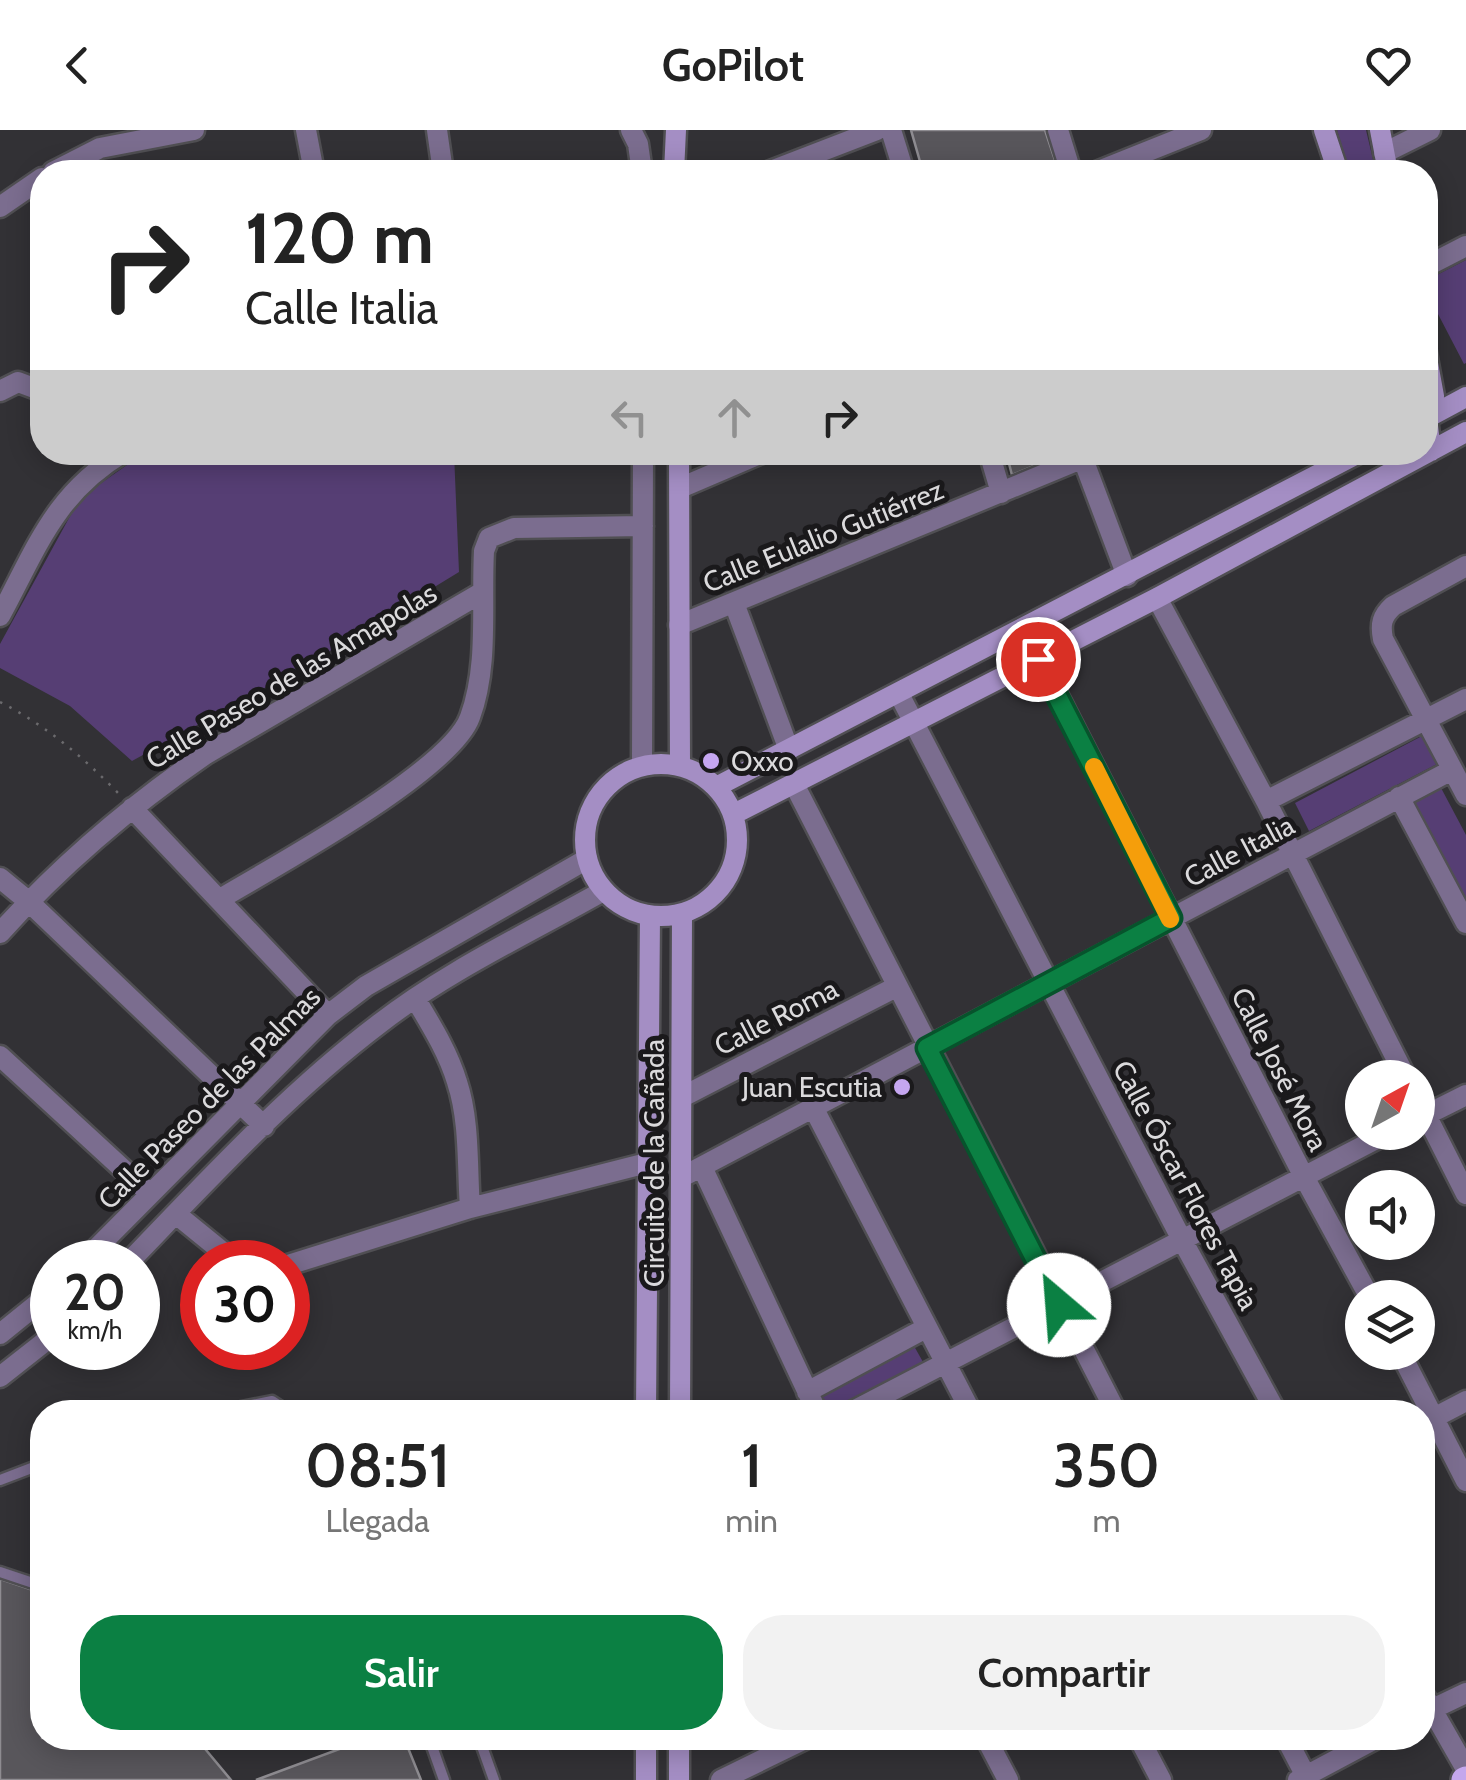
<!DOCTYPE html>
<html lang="es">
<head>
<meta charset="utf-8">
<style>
	:root { --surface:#fff; --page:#f2f2f2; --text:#222; --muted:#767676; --accent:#0b8043 }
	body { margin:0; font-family:Cabin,sans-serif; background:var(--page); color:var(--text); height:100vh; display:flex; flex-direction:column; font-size:38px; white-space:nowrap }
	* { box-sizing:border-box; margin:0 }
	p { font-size:32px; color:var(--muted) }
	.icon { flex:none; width:55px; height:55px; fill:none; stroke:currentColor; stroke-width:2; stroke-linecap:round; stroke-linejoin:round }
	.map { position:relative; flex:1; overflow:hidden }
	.panel { position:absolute; left:30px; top:1270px; width:1405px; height:350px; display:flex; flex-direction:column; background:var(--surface); border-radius:40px; box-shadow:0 5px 25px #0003 }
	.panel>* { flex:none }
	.guide { position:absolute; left:30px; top:30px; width:1408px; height:305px; border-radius:40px; box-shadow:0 5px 25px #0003; background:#fff; color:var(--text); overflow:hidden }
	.needle { width:65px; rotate:40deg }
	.fabs { position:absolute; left:1345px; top:930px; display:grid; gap:20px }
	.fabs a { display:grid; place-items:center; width:90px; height:90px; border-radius:50%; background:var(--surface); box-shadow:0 5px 25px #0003; font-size:50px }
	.speed { position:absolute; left:30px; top:1110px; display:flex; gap:20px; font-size:50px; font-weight:700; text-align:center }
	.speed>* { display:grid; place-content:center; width:130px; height:130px; border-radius:50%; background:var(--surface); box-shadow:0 5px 25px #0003; line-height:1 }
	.speed small { font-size:25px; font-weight:400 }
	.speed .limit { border:15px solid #d22; background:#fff; color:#111 }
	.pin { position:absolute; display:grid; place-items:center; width:85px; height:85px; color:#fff; margin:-42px; border:5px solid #fff; border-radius:50%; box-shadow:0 2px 10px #0007 }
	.me { position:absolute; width:110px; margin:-55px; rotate:333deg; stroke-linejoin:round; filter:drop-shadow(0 0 8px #0008) }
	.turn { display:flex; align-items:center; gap:35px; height:210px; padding:0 50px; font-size:45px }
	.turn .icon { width:130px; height:130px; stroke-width:2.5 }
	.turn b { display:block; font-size:70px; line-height:85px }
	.lanes { display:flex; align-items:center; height:95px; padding:0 50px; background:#0003; justify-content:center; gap:50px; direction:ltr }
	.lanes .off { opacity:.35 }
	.eta { display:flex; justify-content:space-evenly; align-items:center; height:170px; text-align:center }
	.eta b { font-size:60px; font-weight:600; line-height:70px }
	.button { display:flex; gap:20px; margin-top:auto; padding:20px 50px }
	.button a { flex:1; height:115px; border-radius:40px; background:var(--accent); color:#fff; font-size:40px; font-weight:600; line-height:115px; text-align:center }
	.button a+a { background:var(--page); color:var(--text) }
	header { display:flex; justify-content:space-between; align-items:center; height:130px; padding:0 50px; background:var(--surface); font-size:45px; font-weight:600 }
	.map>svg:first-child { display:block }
</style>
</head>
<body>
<header><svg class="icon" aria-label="back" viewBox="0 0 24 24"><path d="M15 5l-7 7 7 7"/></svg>GoPilot<svg class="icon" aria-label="heart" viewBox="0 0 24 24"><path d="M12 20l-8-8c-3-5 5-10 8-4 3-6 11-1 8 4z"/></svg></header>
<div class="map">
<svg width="1466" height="1650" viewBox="0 0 1466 1650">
	<rect width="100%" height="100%" fill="#323135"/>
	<path fill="#563e74" d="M1337 0H1366L1376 42H1350Z
		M1466 130V233L1464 234 1425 159V151Z
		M144 323H454L459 442 310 533 132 631 70 576 0 538V514L80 368Z
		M1422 606 1437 634 1309 701 1295 673Z
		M1440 656 1466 705V775L1411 669Z
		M914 1216 923 1232 829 1282 820 1265Z"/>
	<path fill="#58565b" stroke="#8e8c91" stroke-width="2.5" d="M911 0H1045L1059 42H923Z
		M1006 322H1068L1012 345Z
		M0 1449 42 1463V1608H174L181 1615 196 1608 231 1650H0Z
		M369 1608H404L421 1650H256Z"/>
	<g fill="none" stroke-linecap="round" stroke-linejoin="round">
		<g stroke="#504f53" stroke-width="15">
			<path id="lane" d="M216 1282 272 1271 289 1282
				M0 1350 42 1334
				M0 1442 42 1456
				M429 1608 444 1650
				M479 1608 494 1650"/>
		</g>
		<g stroke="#504f53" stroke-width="25">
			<path id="street" d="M306 0 314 42
				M437 0 443 42
				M631 0 638 14 642 42
				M891 0 904 42
				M1058 0 1071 42
				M1384 23 1430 0
				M53 42 100 18 194 0
				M768 42 877 0
				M1096 42 1201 0
				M0 77 42 48
				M1425 137 1466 116
				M0 261 18 252 42 261
				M989 322 1001 363
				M1083 329 1127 446
				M680 358 764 322
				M1466 436 1393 476C1382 486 1380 494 1383 509L1466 665
				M1157 468 1266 671 1406 948
				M734 473 789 620
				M0 486C37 418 54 364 124 322
				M679 495 1098 322
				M1039 529 1303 1045 1370 1168
				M899 564 1181 1108 1276 1282
				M642 636 643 322
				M794 654 1116 1282
				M1399 667 1466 793
				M1266 671 1466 569
				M132 678 328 885
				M0 748 28 771 264 996
				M220 769C275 736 451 641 470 587 489 536 481 475 484 421L489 408 514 398 643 396
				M0 803C60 736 132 675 206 624L481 463
				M415 868C431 895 448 922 457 952 470 991 467 1038 470 1078
				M0 926 149 1063
				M682 967 896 857
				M1418 969 1466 1064
				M814 979 971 1282
				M1418 989 1466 965
				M702 1037 817 1282
				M682 1047 1452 640
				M176 1084 235 1132
				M83 1132 328 885 366 856 587 729
				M129 1132C208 1050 288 963 379 894 447 841 529 803 603 761
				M288 1135 470 1078 647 1033
				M0 1204 52 1162
				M1400 1222 1466 1351
				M0 1247 52 1206
				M807 1262 926 1198
				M851 1282 1390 1002
				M1422 1294 1466 1271
				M1422 1562 1466 1639
				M1422 1584 1466 1563
				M986 1608 1008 1650
				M1139 1608 1161 1650
				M1286 1608 1308 1650
				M721 1650 807 1608
				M1298 1650 1377 1608"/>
		</g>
		<g stroke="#504f53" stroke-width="25">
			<path id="secondary" d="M1324 0 1338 42
				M1380 0 1388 42
				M674 42 676 0
				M1425 217 1434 266 1427 288 1431 321
				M1425 289 1466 267
				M679 322 680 636
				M585 710a76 76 0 1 1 152 0a76 76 0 1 1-152 0Z
				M716 657 1361 322
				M734 684 1157 468 1466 302
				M646 1282 650 786
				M680 1282 682 784
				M646 1650V1608
				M679 1650V1608"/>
		</g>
		<g stroke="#504f53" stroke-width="30">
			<path id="primary" d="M1464 1650 1466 1649"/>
		</g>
		<path stroke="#6b6a6d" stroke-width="2.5" stroke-dasharray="2.5 8" stroke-linecap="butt" d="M0 572C47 596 83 627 120 665"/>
		<use href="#lane" stroke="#7b6d8f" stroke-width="10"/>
		<use href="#street" stroke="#7b6d8f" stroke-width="20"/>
		<use href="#secondary" stroke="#a48ec4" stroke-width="20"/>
		<use href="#primary" stroke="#c4a7ed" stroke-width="25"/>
	</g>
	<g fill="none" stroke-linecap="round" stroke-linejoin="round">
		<g stroke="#07532c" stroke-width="25">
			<path id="route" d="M1038 529 1171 788 927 918 1059 1175"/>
		</g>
		<use href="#route" stroke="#0b8043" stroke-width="18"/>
		<path stroke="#f59e0b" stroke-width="18" d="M1094 637 1170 789"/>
	</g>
	<g fill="#c5a6f0" stroke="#1a191b" stroke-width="4">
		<circle cx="711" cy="631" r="10"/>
		<circle cx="902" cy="957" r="10"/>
	</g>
	<g text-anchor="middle" stroke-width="10" stroke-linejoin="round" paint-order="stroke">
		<g font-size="28" fill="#dbdadc" stroke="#1a191b">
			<text transform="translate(823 406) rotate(-22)" y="10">Calle Eulalio Gutiérrez</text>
			<text transform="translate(291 546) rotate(-31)" y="10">Calle Paseo de las Amapolas</text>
			<text transform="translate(1239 721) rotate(-28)" y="10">Calle Italia</text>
			<text transform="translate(776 887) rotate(-27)" y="10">Calle Roma</text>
			<text transform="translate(1280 939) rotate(63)" y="10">Calle José Mora</text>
			<text transform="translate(209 968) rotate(-45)" y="10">Calle Paseo de las Palmas</text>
			<text transform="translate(654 1033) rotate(-90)" y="10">Circuito de la Cañada</text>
			<text transform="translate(1186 1055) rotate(62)" y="10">Calle Óscar Flores Tapia</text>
		</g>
		<g font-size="28" fill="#dbdadc" stroke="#1a191b" text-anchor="start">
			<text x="731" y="641">Oxxo</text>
			<text x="882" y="967" text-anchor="end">Juan Escutia</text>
		</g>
	</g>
</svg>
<div class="fabs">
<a><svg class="needle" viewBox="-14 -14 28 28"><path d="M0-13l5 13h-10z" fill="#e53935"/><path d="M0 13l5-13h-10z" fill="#767676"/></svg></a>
<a><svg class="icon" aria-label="sound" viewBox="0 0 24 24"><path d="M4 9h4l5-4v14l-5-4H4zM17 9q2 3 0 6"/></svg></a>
<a><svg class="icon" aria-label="layers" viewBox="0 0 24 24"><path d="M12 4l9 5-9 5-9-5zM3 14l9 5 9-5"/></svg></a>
</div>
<div class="speed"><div>20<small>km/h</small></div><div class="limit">30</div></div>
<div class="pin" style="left:1038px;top:529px;background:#d93025"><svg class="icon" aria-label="arrive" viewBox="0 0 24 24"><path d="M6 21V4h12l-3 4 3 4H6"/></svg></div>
<svg class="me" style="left:1059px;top:1175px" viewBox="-20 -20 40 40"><circle r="19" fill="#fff"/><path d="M0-13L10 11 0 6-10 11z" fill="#0b8043"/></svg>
<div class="guide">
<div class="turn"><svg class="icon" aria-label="right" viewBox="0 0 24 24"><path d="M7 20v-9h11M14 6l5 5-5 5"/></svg><div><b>120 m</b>Calle Italia</div></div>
<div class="lanes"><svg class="icon off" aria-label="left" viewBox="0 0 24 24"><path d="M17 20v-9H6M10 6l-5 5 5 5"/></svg><svg class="icon off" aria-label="ahead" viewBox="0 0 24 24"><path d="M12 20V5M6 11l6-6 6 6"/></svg><svg class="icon" aria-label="right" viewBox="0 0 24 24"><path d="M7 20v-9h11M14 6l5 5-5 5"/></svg></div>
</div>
<section class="panel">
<div class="eta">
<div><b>08:51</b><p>Llegada</p></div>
<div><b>1</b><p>min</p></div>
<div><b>350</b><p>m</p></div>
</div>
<div class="button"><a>Salir</a><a>Compartir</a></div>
</section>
</div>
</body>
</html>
